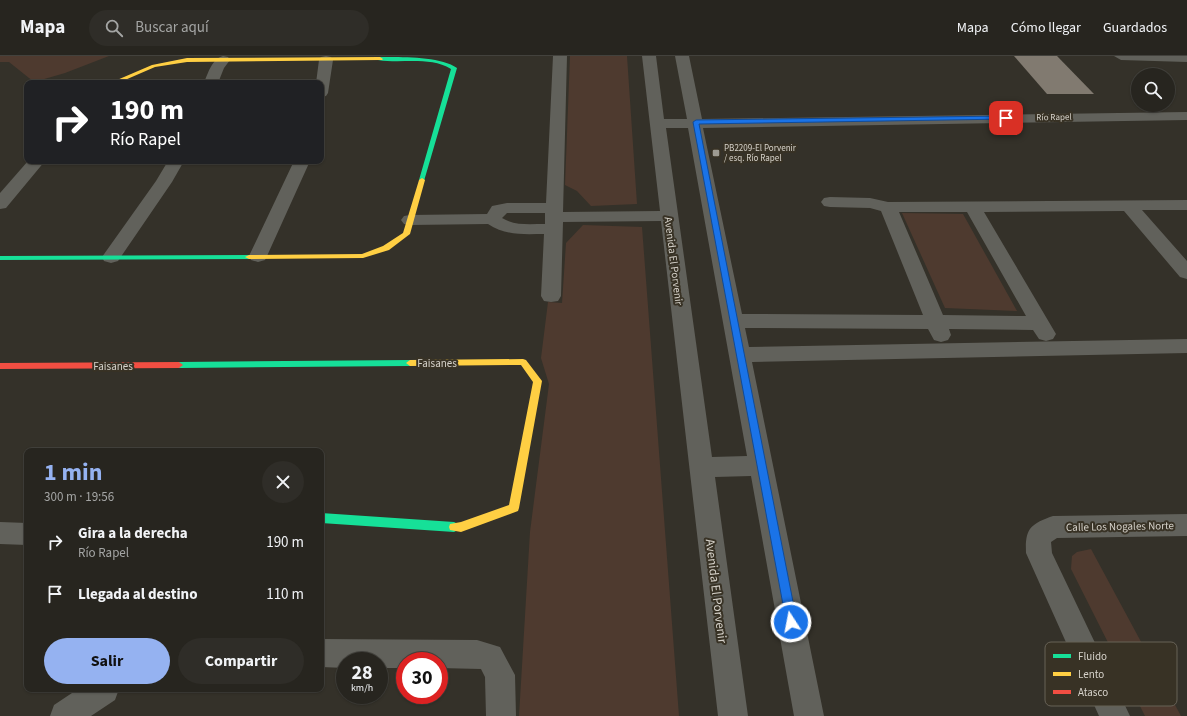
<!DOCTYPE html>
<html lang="es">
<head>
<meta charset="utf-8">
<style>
	:root { --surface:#27251f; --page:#2f2d28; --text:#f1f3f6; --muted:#a4a5a4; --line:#43423d; --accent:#95b2f1 }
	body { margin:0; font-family:"Source Sans 3",sans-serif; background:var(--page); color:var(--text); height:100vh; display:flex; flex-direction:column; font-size:15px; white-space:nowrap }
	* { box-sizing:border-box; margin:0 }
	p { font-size:13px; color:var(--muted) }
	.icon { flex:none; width:22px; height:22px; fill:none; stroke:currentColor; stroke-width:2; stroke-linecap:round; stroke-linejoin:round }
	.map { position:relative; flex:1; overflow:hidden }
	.drawer { position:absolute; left:24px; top:392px; width:300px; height:244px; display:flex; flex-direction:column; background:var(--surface); border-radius:8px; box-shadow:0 1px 3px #0004,0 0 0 1px var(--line) }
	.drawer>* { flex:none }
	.guide { position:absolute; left:24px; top:24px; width:300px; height:84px; border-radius:8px; box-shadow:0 1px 3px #0004,0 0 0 1px var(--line); background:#202124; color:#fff; overflow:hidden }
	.buttons { position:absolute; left:1131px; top:12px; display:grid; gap:8px }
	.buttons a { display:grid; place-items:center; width:44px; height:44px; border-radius:50%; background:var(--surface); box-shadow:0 1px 3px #0004,0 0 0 1px var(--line); font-size:20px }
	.speed { position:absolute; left:336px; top:596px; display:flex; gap:8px; font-size:20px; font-weight:700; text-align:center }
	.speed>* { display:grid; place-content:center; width:52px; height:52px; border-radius:50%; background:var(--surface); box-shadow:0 1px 3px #0004,0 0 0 1px var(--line); line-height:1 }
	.speed small { font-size:10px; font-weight:400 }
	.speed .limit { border:6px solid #d22; background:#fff; color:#111 }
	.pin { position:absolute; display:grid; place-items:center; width:34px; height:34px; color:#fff; margin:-17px; border-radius:8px; box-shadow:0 2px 6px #0006 }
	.me { position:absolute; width:44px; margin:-22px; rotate:349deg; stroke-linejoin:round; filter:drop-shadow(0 0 3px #0008) }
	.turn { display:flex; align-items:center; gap:14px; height:84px; padding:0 20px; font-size:18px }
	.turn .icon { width:52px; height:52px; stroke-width:2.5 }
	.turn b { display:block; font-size:28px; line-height:34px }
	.round { display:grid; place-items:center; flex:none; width:42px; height:42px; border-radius:21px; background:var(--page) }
	.summary { display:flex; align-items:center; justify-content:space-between; height:68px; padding:0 20px }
	h1 { font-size:24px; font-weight:700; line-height:30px; color:var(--accent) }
	.action { display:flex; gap:8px; margin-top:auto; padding:8px 20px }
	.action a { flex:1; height:46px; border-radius:24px; background:var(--accent); color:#111; font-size:16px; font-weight:700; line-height:46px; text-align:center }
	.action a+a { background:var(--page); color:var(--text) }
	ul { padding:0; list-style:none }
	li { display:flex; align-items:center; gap:12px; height:52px; padding:0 20px }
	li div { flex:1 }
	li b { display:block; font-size:15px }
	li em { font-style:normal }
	header { display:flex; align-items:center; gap:24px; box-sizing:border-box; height:56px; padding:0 20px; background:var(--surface); border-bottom:1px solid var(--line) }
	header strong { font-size:19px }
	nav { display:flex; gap:22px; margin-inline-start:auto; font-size:14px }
	.search { width:280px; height:36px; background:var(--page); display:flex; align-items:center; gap:10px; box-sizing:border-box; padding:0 14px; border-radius:22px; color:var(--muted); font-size:15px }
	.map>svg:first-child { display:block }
</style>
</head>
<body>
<header>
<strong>Mapa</strong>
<div class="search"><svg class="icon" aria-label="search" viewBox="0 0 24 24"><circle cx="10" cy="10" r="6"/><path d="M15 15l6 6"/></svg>Buscar aquí</div>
<nav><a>Mapa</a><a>Cómo llegar</a><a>Guardados</a></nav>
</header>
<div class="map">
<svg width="1187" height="660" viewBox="0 0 1187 660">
	<rect width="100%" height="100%" fill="#343129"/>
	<path fill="#4e3a2f" d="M0 0H109L65 17 34 26 9 6H0Z
		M570 0H627L637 148 591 150 577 135 565 129Z
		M902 157 963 158 1017 255 945 252Z
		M583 169 642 171 679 660H519L530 476 549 328 541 302 548 246 562 247 566 187Z
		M1091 493 1181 660H1145L1071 513 1072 500 1077 496Z"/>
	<path fill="#817a70" d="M1014 0H1057L1094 38H1047Z"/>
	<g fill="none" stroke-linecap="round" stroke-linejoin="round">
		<path fill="#61615b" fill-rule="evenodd" d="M223 0 228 1 230 4 224 12 218 27H204C208 17 212 3 223 0Z
			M326 0 331 1 333 4 328 37 326 40 321 41V27H316L319 4 321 1Z
			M553 0H567L563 156 660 155 642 0H656L664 63H687L675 0H689L702 63 1187 56V64L703 72 742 258 923 259 881 155 870 152 830 151 824 150 821 146 824 142 830 141 870 142 888 146 1187 144V154H1142L1187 205V223L1180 221 1124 155 984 156 1056 278 1053 283 1046 285 1039 283 1033 274 949 273 951 279 948 284 941 286 934 284 928 273 745 272 749 291 1187 283V297L752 306 824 660H794L751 420 715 421 748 660H718L661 165 563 166 561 240 558 245 551 246 544 245 541 240 544 178C524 178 506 180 488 168L410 169 404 168 401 164 404 160 410 159 487 158 492 150 507 147H546ZM666 72H688L747 400 712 401ZM899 156H967L1026 260 943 259ZM545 157V168C530 168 515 170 502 162L507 157Z
			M1114 0H1187V6L1121 4Z
			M28 105H45L6 152 0 153V137Z
			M168 105H184L172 126 118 205 111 207 104 205 102 201 156 125Z
			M294 105H310L267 200 265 204 258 206 251 204 249 200Z
			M1187 458V480L1057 482 1051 486 1052 497 1130 660H1099L1026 497C1025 473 1030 468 1053 460Z
			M0 466 27 467V489L0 488Z
			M321 583 477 584 500 591 515 619 516 660H486L485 621 481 613 439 612V605H405V612H379V605H345V612L321 611Z
			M78 633H119L115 644 91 660H50L54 649Z"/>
		<path fill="#16e098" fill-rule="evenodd" d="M380 1C401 1 440 0 457 12L424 125H420L419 124 451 13C429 0 402 8 378 4L377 3Z
			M249 199H252V203L0 204V200Z
			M410 304 414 307 410 310 179 312 175 309 179 306Z
			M321 457 454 466 458 468 459 471 458 474 454 476 321 467Z"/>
		<path fill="#ffcf43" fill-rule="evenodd" d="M380 1 383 3 382 4 187 6 155 11 118 27H110L152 9 187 2Z
			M422 122 425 124 410 178 389 194 363 202 249 203 245 201 249 199 362 198 383 190 403 177 419 124Z
			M523 303 526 304 542 325 519 452 518 455 461 476 450 474 449 471 450 468 461 466 509 449 533 326 521 309 410 310 406 307 410 304Z"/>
		<path fill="#f24e42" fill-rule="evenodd" d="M179 306 183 309 179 312 0 313V307Z"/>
	</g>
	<path fill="#1a73e8" stroke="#114b97" d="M1006 60H1008V63L699 68 797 566 795 570 791 572 787 570 693 66 696 64Z"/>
	<rect fill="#9d9a92" stroke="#383225" stroke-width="1.5" x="712" y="93" width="8" height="8" rx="2"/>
	<g text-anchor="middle" stroke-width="4" stroke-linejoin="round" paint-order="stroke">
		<g font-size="9" fill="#d6d2ca" stroke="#383225">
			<text transform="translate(1054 61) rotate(-1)" y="3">Río Rapel</text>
		</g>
		<g font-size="9" fill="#d6d2ca" stroke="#383225" text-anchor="start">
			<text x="724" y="95">PB2209-El Porvenir<tspan x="724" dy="10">/ esq. Río Rapel</tspan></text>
		</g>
		<g font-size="11" fill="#d6d2ca" stroke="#383225">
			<text transform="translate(674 205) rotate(83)" y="4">Avenida El Porvenir</text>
			<text x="437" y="311">Faisanes</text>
			<text x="113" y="314">Faisanes</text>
			<text transform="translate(1120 470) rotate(-1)" y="4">Calle Los Nogales Norte</text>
		</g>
		<g font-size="13" fill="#d6d2ca" stroke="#383225">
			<text transform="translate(717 535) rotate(83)" y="5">Avenida El Porvenir</text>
		</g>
	</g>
	<rect x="1045" y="586" width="132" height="64" rx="6" fill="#383225" stroke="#676257" stroke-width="1"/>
	<rect x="1053" y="598" width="18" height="4" fill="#16e098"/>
	<rect x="1053" y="616" width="18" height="4" fill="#ffcf43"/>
	<rect x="1053" y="634" width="18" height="4" fill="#f24e42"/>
	<g font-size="11" fill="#d6d2ca">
		<text x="1078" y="604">Fluido</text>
		<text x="1078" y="622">Lento</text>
		<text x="1078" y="640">Atasco</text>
	</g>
</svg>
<div class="buttons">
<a><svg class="icon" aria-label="search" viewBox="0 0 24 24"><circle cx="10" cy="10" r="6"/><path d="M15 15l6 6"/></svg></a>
</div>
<div class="speed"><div>28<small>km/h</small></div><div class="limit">30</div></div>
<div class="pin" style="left:1006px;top:62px;background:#d93025"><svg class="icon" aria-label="arrive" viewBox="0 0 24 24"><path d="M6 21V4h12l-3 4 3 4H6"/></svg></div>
<svg class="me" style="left:791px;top:566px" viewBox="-20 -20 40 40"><circle r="17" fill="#1a73e8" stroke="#fff" stroke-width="3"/><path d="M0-11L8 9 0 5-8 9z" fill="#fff"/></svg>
<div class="guide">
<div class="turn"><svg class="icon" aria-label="right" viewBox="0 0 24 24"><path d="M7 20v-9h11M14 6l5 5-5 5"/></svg><div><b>190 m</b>Río Rapel</div></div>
</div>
<section class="drawer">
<div class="summary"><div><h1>1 min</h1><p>300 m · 19:56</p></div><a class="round"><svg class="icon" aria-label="close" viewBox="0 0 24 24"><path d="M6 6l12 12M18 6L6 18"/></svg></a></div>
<ul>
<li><svg class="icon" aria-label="right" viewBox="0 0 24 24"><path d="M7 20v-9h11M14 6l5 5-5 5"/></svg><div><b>Gira a la derecha</b><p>Río Rapel</p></div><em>190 m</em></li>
<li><svg class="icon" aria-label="arrive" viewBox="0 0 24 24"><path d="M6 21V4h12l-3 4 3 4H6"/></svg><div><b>Llegada al destino</b></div><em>110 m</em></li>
</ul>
<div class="action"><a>Salir</a><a>Compartir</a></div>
</section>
</div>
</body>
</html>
